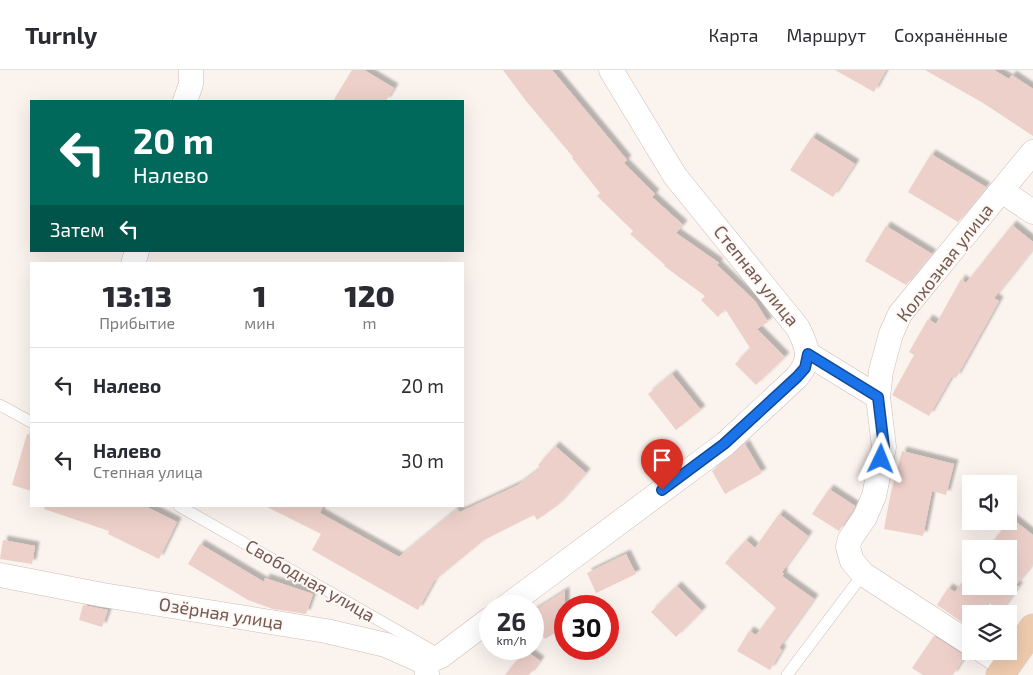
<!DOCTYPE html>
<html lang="ru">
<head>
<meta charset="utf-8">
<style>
	:root { --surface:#fff; --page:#f7f7f7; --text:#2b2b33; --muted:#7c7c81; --line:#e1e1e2 }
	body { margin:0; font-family:"Exo 2",sans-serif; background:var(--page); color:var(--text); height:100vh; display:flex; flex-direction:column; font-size:19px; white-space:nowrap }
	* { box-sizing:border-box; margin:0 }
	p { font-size:16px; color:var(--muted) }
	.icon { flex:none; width:28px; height:28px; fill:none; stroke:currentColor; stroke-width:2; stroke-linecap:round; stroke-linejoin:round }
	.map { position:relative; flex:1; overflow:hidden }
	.side { position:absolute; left:30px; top:192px; width:434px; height:245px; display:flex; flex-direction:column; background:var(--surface); border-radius:0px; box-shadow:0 5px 20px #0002 }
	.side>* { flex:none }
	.hud { position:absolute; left:30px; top:30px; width:434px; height:152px; border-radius:0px; box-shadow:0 5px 20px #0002; background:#00695c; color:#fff; overflow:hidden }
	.buttons { position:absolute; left:962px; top:405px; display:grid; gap:10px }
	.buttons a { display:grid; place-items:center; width:55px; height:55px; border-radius:0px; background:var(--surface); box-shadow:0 5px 20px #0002; font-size:25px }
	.speed { position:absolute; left:479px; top:525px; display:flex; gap:10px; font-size:25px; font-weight:700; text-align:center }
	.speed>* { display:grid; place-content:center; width:65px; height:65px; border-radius:50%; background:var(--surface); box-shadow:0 5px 20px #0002; line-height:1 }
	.speed small { font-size:12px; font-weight:400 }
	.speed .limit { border:8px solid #d22; background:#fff; color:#111 }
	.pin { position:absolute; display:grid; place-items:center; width:42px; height:42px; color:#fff; margin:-51px -21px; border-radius:50% 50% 50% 0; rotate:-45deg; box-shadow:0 0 5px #0007 }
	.pin .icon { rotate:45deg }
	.me { position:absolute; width:55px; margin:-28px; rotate:2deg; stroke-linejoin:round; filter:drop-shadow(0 0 4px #0008) }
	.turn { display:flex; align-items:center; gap:18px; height:105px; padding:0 20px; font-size:22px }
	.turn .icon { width:65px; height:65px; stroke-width:2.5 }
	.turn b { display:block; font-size:35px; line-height:42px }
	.then { display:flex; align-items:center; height:48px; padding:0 20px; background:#0003; gap:10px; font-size:19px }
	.eta { display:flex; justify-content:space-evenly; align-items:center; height:85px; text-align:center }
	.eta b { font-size:30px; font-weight:800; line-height:35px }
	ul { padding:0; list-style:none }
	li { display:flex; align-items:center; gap:15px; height:75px; padding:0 20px; border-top:1px solid var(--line) }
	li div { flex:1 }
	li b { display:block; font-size:19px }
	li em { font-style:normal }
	header { display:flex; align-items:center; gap:30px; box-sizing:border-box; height:70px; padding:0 25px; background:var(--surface); border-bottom:1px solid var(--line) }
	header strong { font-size:24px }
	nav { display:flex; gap:28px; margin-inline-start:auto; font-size:18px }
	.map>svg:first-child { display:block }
</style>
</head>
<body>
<header>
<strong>Turnly</strong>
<nav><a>Карта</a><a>Маршрут</a><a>Сохранённые</a></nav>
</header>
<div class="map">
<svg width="1033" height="605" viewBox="0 0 1033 605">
	<defs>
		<filter id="shadow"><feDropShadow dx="4.5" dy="-4.5" stdDeviation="1" flood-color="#0004"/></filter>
	</defs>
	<rect width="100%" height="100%" fill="#fbf3ee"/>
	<path fill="#edd0c9" filter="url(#shadow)" d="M352 0H364L394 18 386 31H333Z
		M503 0H552L627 90 624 93 655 124 652 127 683 155 676 163 719 193 717 195 755 231 768 252 757 259 785 287 756 315 735 294 750 278 725 239 718 247 701 230 705 226 664 196 665 195 630 164 633 161 597 126 600 123 572 88 573 87 526 31Z
		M835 0H886L874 22Z
		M925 0H994L1009 9 1012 5 1033 19V66L983 33Z
		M812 67 855 94 833 127 790 100Z
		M931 84 986 117 958 152 908 122Z
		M1012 155 1033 172V179L994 228 999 231 956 308 952 306 929 346 892 325 914 285 909 282 928 249 936 254 961 209 966 213Z
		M886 156 932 184 906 215 865 191Z
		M672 304 701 340 676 360 648 324Z
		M27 364 31 365V421L12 415Z
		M745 374 762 403 725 424 712 401Z
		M555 376 586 403 558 435 537 450 534 445 484 470 434 511 418 540 312 480 321 464 265 436H323L320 443 399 487 457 439 460 442 518 415 541 398 538 395Z
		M902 381 954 394 946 425 932 421 923 466 884 459 891 422Z
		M829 419 855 436 839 461 812 444Z
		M45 436H145L177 452 159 489 108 464 109 461 44 439Z
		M779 444 808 466 782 502 784 504 782 506 814 529 779 578 782 580 770 600 737 581 749 561 756 565 776 538 725 493 746 470 755 478Z
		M1011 448 1033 465V494L1015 516H1019L1001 541 988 532 980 544H971V558L937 535 948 518 955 522 971 499V516H1009V479H987Z
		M3 470 35 476 32 494 0 489Z
		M200 474 264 512 265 508 313 524 306 544 273 539 248 530 188 494Z
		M626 484 636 504 596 523 587 503Z
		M677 516 702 541 676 567 651 542Z
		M565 521V556L545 569 532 550V542Z
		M83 535 108 540 102 557 79 550Z
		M934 566 965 586 953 605H923L912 598Z
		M525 580 540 591 529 605H505Z"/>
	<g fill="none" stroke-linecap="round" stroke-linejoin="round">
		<g stroke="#cebcb6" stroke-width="12">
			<path id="lane" d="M0 335 31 352
				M179 436 440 585
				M787 605 863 504"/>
		</g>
		<g stroke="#cebcb6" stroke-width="25">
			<path id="street" d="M185 31 191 14V0
				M1002 121 1033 142
				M133 194 137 181
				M808 284 878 327
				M0 505 103 525 326 561 386 575 426 593 427 605
				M507 536 725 374 797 307C812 289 808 278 798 258L675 106 611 0
				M971 574 863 504 852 491 848 477 850 469 865 447 874 426 884 377 878 327 881 301 891 264 900 244 1033 82
				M983 581 1006 596
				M426 593 441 586 490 549"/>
		</g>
		<g stroke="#d8d0cf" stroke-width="29">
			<path id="primary" d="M1000 605 1033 558"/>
		</g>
		<use href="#lane" stroke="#fff" stroke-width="11"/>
		<use href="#street" stroke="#fff" stroke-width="24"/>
		<use href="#primary" stroke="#f0ccaf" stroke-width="28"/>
	</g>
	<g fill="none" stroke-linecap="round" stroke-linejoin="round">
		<g stroke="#114b97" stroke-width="12">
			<path id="route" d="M662 420 724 374 797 307 805 298 808 284 878 327 884 377 881 389"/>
		</g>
		<use href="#route" stroke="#1a73e8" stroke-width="9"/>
	</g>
	<g text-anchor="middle" stroke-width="4" stroke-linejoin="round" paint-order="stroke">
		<g font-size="18" fill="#745852" stroke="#fdf8f4">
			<text transform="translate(945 193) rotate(-52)" y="6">Колхозная улица</text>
			<text transform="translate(756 206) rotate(51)" y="6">Степная улица</text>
			<text transform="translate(310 511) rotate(30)" y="6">Свободная улица</text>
			<text transform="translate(221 544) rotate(9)" y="6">Озёрная улица</text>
		</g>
	</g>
</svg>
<div class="buttons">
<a><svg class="icon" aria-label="sound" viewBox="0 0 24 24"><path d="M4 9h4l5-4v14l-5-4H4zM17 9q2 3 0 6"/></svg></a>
<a><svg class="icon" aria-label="search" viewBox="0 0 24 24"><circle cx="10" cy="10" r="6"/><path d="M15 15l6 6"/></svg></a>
<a><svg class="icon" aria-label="layers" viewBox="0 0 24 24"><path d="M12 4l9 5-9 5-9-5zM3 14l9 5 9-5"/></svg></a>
</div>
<div class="speed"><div>26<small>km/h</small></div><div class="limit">30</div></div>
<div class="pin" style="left:662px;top:420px;background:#d93025"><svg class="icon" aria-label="arrive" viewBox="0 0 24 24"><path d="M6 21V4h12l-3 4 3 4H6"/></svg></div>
<svg class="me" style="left:881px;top:389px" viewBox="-20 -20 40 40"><path d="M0-17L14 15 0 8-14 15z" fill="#1a73e8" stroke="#fff" stroke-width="4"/></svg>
<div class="hud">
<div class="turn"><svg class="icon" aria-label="left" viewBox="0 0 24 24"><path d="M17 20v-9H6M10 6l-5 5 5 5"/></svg><div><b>20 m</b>Налево</div></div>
<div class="then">Затем<svg class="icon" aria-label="left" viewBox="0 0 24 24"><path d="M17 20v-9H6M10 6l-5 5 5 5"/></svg></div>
</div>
<section class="side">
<div class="eta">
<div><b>13:13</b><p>Прибытие</p></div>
<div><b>1</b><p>мин</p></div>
<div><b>120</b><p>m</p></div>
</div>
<ul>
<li><svg class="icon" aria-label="left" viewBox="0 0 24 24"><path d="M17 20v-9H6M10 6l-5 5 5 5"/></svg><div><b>Налево</b></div><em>20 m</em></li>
<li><svg class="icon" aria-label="left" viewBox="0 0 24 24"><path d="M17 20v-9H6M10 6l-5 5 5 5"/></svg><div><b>Налево</b><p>Степная улица</p></div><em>30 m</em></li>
</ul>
</section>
</div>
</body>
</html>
